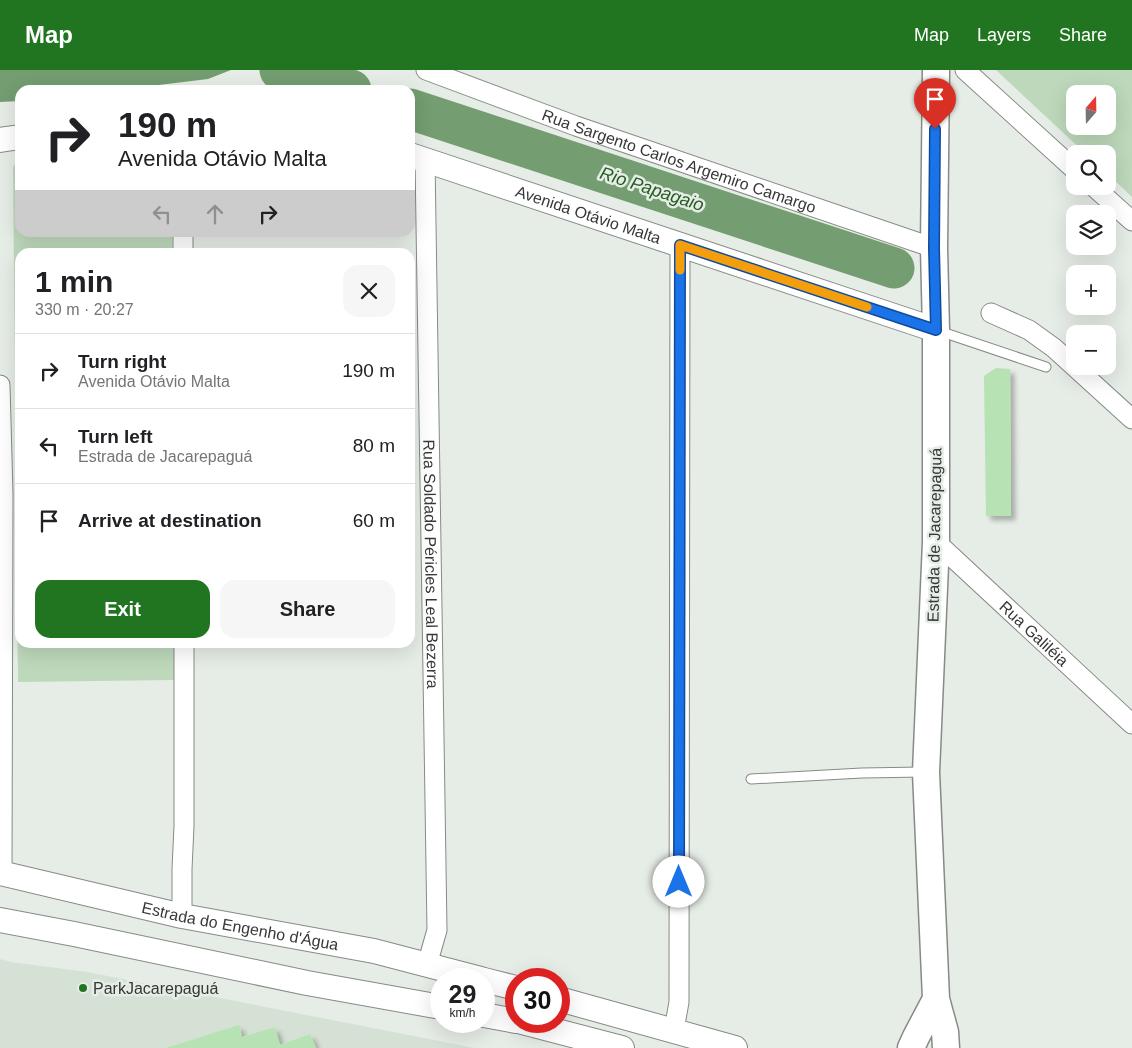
<!DOCTYPE html>
<html lang="en">
<head>
<meta charset="utf-8">
<style>
	:root { --surface:#fff; --page:#f6f6f6; --text:#202124; --muted:#757577; --line:#e0e0e0; --accent:#217520 }
	body { margin:0; font-family:Arial,sans-serif; background:var(--page); color:var(--text); height:100vh; display:flex; flex-direction:column; font-size:19px; white-space:nowrap }
	* { box-sizing:border-box; margin:0 }
	p { font-size:16px; color:var(--muted) }
	.icon { flex:none; width:28px; height:28px; fill:none; stroke:currentColor; stroke-width:2; stroke-linecap:round; stroke-linejoin:round }
	.map { position:relative; flex:1; overflow:hidden }
	.side { position:absolute; left:15px; top:178px; width:400px; height:400px; display:flex; flex-direction:column; background:var(--surface); border-radius:15px; box-shadow:0 5px 20px #0002 }
	.side>* { flex:none }
	.guide { position:absolute; left:15px; top:15px; width:400px; height:152px; border-radius:15px; box-shadow:0 5px 20px #0002; background:#fff; color:var(--text); overflow:hidden }
	.needle { width:32px; rotate:20deg }
	.fabs { position:absolute; left:1066px; top:15px; display:grid; gap:10px }
	.fabs a { display:grid; place-items:center; width:50px; height:50px; border-radius:10px; background:var(--surface); box-shadow:0 5px 20px #0002; font-size:25px }
	.speed { position:absolute; left:430px; top:898px; display:flex; gap:10px; font-size:25px; font-weight:700; text-align:center }
	.speed>* { display:grid; place-content:center; width:65px; height:65px; border-radius:50%; background:var(--surface); box-shadow:0 5px 20px #0002; line-height:1 }
	.speed small { font-size:12px; font-weight:400 }
	.speed .limit { border:8px solid #d22; background:#fff; color:#111 }
	.pin { position:absolute; display:grid; place-items:center; width:42px; height:42px; color:#fff; margin:-51px -21px; border-radius:50% 50% 50% 0; rotate:-45deg; box-shadow:0 0 5px #0007 }
	.pin .icon { rotate:45deg }
	.me { position:absolute; width:55px; margin:-28px; rotate:0deg; stroke-linejoin:round; filter:drop-shadow(0 0 4px #0008) }
	.turn { display:flex; align-items:center; gap:18px; height:105px; padding:0 20px; font-size:22px }
	.turn .icon { width:65px; height:65px; stroke-width:2.5 }
	.turn b { display:block; font-size:35px; line-height:42px }
	.lanes { display:flex; align-items:center; height:48px; padding:0 20px; background:#0003; justify-content:center; gap:25px; direction:ltr }
	.lanes .off { opacity:.35 }
	.round { display:grid; place-items:center; flex:none; width:52px; height:52px; border-radius:15px; background:var(--page) }
	.headline { display:flex; align-items:center; justify-content:space-between; height:85px; padding:0 20px }
	h1 { font-size:30px; font-weight:800; line-height:38px }
	.action { display:flex; gap:10px; margin-top:auto; padding:10px 20px }
	.action a { flex:1; height:58px; border-radius:15px; background:var(--accent); color:#fff; font-size:20px; font-weight:800; line-height:58px; text-align:center }
	.action a+a { background:var(--page); color:var(--text) }
	ul { padding:0; list-style:none }
	li { display:flex; align-items:center; gap:15px; height:75px; padding:0 20px; border-top:1px solid var(--line) }
	li div { flex:1 }
	li b { display:block; font-size:19px }
	li em { font-style:normal }
	header { display:flex; align-items:center; gap:30px; box-sizing:border-box; height:70px; padding:0 25px; background:var(--accent); color:#fff }
	header strong { font-size:24px }
	nav { display:flex; gap:28px; margin-inline-start:auto; font-size:18px }
	.map>svg:first-child { display:block }
</style>
</head>
<body>
<header>
<strong>Map</strong>
<nav><a>Map</a><a>Layers</a><a>Share</a></nav>
</header>
<div class="map">
<svg width="1132" height="978" viewBox="0 0 1132 978">
	<defs>
		<filter id="shadow"><feDropShadow dx="4.5" dy="4.5" stdDeviation="2.5" flood-color="#0004"/></filter>
	</defs>
	<rect width="100%" height="100%" fill="#e6ece6"/>
	<path fill="#d6e1d5" d="M0 889 11 892 87 902 475 978H0Z"/>
	<path fill="#bdd8bb" fill-rule="evenodd" d="M996 0H1132V127L1108 104V84H1086ZM1075 24H1108V56H1075Z
		M20 84V162L172 163V182H20V572L174 573V610L18 612 13 98 18 85Z"/>
	<path fill="#749d71" d="M0 0H231L208 9 118 20H20V31L0 32Z"/>
	<g fill="none" stroke-linecap="round" stroke-linejoin="round">
		<path stroke="#749d71" stroke-width="41" d="M280 0 313 8 351 20
			M410 39 894 198"/>
	</g>
	<path fill="#b7e3b4" filter="url(#shadow)" d="M996 298 1010 299 1011 446H986L984 306Z
		M239 955 242 967 275 957 280 975 310 964 316 978H166Z"/>
	<g fill="none" stroke-linecap="round" stroke-linejoin="round">
		<g stroke="#868b85" stroke-width="11">
			<path id="service" d="M939 261 1046 297
				M751 709 862 703 923 702"/>
		</g>
		<g stroke="#868b85" stroke-width="21">
			<g id="minor">
				<path id="s1" d="M426 0 576 56 934 178"/>
				<path d="M965 0 1075 100"/>
				<path id="s2" d="M425 90 437 860 427 895"/>
				<path d="M1093 116 1132 151"/>
				<path d="M183 162V182"/>
				<path d="M991 243 1029 260 1054 278 1132 349"/>
				<path d="M0 315 3 424 2 803"/>
				<path id="s3" d="M936 472 1132 654"/>
				<path d="M182 846V799L184 756V572"/>
				<path d="M674 960 679 932 680 175"/>
			</g>
		</g>
		<g stroke="#868b85" stroke-width="26">
			<g id="tertiary">
				<path d="M0 70 20 67"/>
				<path id="s4" d="M410 85 936 260"/>
				<path id="s5" d="M0 803 182 846 374 881 481 909"/>
				<path d="M0 850 74 864 307 913 441 937"/>
				<path d="M484 910 516 918"/>
				<path d="M559 929 735 978"/>
				<path d="M484 945 516 951"/>
				<path d="M518 951 622 978"/>
			</g>
		</g>
		<g stroke="#868b85" stroke-width="29">
			<path id="secondary" d="M936 0 934 178 936 260V472L926 702 936 929 945 962 946 978
				M911 978 916 967 936 929"/>
		</g>
		<use href="#service" stroke="#fff" stroke-width="9"/>
		<use href="#minor" stroke="#fff" stroke-width="19"/>
		<use href="#tertiary" stroke="#fff" stroke-width="24"/>
		<use href="#secondary" stroke="#fff" stroke-width="26"/>
	</g>
	<g fill="none" stroke-linecap="round" stroke-linejoin="round">
		<g stroke="#114b97" stroke-width="12">
			<path id="route" d="M679 812 680 175 936 260 934 178 935 59"/>
		</g>
		<use href="#route" stroke="#1a73e8" stroke-width="9"/>
		<path stroke="#f59e0b" stroke-width="9" d="M680 200V175L867 237"/>
	</g>
	<circle fill="#217520" stroke="#e6ece6" stroke-width="2" cx="83" cy="918" r="5"/>
	<g text-anchor="middle" stroke-width="5" stroke-linejoin="round" paint-order="stroke">
		<g font-size="16" fill="#363836" stroke="#e6ece6">
			<text dy="6" stroke="none"><textPath href="#s1" startOffset="269">Rua Sargento Carlos Argemiro Camargo</textPath></text>
			<text dy="6" stroke="none"><textPath href="#s4" startOffset="188">Avenida Otávio Malta</textPath></text>
			<text transform="translate(934 465) rotate(-89)" y="6">Estrada de Jacarepaguá</text>
			<text dy="6" stroke="none"><textPath href="#s2" startOffset="404">Rua Soldado Péricles Leal Bezerra</textPath></text>
			<text dy="6" stroke="none"><textPath href="#s3" startOffset="134">Rua Galiléia</textPath></text>
			<text dy="6" stroke="none"><textPath href="#s5" startOffset="246">Estrada do Engenho d'Água</textPath></text>
		</g>
		<g font-size="16" fill="#363836" stroke="#e6ece6" text-anchor="start">
			<text x="93" y="924">ParkJacarepaguá</text>
		</g>
		<g font-size="18" font-style="italic" fill="#235c21" stroke="#e6ece6">
			<text transform="translate(652 119) rotate(18)" y="6">Rio Papagaio</text>
		</g>
	</g>
</svg>
<div class="fabs">
<a><svg class="needle" viewBox="-14 -14 28 28"><path d="M0-13l5 13h-10z" fill="#e53935"/><path d="M0 13l5-13h-10z" fill="#757577"/></svg></a>
<a><svg class="icon" aria-label="search" viewBox="0 0 24 24"><circle cx="10" cy="10" r="6"/><path d="M15 15l6 6"/></svg></a>
<a><svg class="icon" aria-label="layers" viewBox="0 0 24 24"><path d="M12 4l9 5-9 5-9-5zM3 14l9 5 9-5"/></svg></a>
<a>+</a>
<a>−</a>
</div>
<div class="speed"><div>29<small>km/h</small></div><div class="limit">30</div></div>
<div class="pin" style="left:935px;top:59px;background:#d93025"><svg class="icon" aria-label="arrive" viewBox="0 0 24 24"><path d="M6 21V4h12l-3 4 3 4H6"/></svg></div>
<svg class="me" style="left:679px;top:812px" viewBox="-20 -20 40 40"><circle r="19" fill="#fff"/><path d="M0-13L10 11 0 6-10 11z" fill="#1a73e8"/></svg>
<div class="guide">
<div class="turn"><svg class="icon" aria-label="right" viewBox="0 0 24 24"><path d="M7 20v-9h11M14 6l5 5-5 5"/></svg><div><b>190 m</b>Avenida Otávio Malta</div></div>
<div class="lanes"><svg class="icon off" aria-label="left" viewBox="0 0 24 24"><path d="M17 20v-9H6M10 6l-5 5 5 5"/></svg><svg class="icon off" aria-label="ahead" viewBox="0 0 24 24"><path d="M12 20V5M6 11l6-6 6 6"/></svg><svg class="icon" aria-label="right" viewBox="0 0 24 24"><path d="M7 20v-9h11M14 6l5 5-5 5"/></svg></div>
</div>
<section class="side">
<div class="headline"><div><h1>1 min</h1><p>330 m · 20:27</p></div><a class="round"><svg class="icon" aria-label="close" viewBox="0 0 24 24"><path d="M6 6l12 12M18 6L6 18"/></svg></a></div>
<ul>
<li><svg class="icon" aria-label="right" viewBox="0 0 24 24"><path d="M7 20v-9h11M14 6l5 5-5 5"/></svg><div><b>Turn right</b><p>Avenida Otávio Malta</p></div><em>190 m</em></li>
<li><svg class="icon" aria-label="left" viewBox="0 0 24 24"><path d="M17 20v-9H6M10 6l-5 5 5 5"/></svg><div><b>Turn left</b><p>Estrada de Jacarepaguá</p></div><em>80 m</em></li>
<li><svg class="icon" aria-label="arrive" viewBox="0 0 24 24"><path d="M6 21V4h12l-3 4 3 4H6"/></svg><div><b>Arrive at destination</b></div><em>60 m</em></li>
</ul>
<div class="action"><a>Exit</a><a>Share</a></div>
</section>
</div>
</body>
</html>
